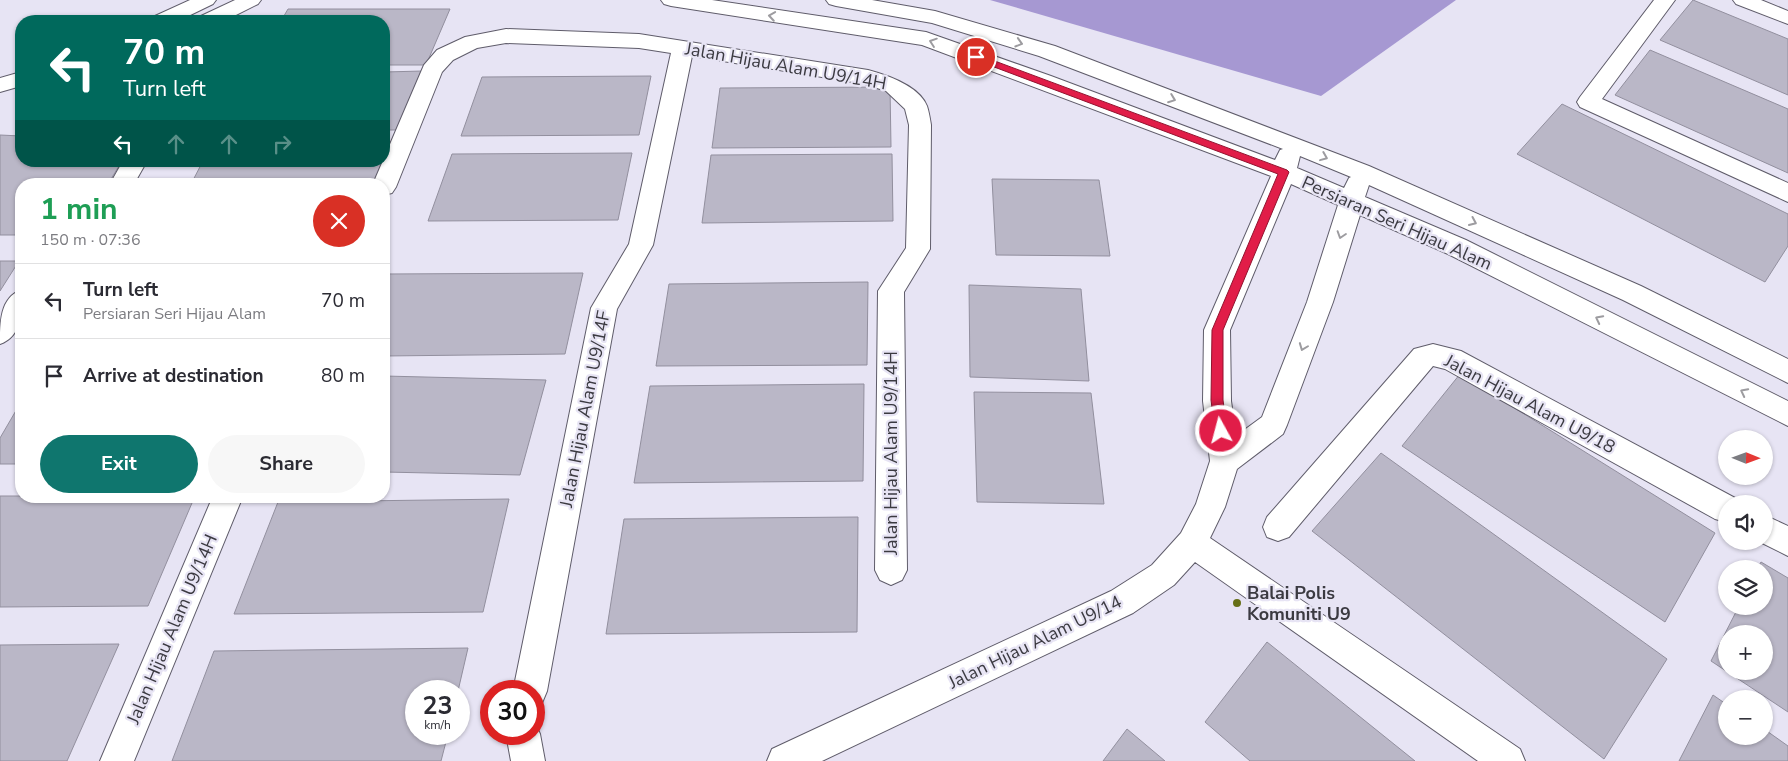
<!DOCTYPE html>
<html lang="en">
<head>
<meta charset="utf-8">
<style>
	:root { --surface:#fff; --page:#f7f7f7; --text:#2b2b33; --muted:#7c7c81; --line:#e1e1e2; --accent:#0f766e }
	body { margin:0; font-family:"Nunito Sans",sans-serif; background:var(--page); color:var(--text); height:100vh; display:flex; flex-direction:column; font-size:19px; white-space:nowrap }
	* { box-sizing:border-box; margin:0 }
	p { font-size:16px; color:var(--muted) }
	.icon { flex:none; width:28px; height:28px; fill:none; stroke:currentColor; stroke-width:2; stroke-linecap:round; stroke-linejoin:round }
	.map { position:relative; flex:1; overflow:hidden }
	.details { position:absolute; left:15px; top:178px; width:375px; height:325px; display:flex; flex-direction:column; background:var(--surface); border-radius:20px; box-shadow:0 1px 4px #0004 }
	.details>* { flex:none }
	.top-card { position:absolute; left:15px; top:15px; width:375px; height:152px; border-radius:20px; box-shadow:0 1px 4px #0004; background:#00695c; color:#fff; overflow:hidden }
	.needle { width:32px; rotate:91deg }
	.fabs { position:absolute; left:1718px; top:430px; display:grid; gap:10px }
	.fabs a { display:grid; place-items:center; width:55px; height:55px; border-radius:50%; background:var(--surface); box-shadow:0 1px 4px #0004; font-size:25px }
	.speed { position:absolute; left:405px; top:680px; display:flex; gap:10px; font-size:25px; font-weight:700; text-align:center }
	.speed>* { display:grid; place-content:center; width:65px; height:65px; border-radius:50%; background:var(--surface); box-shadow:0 1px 4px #0004; line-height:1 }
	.speed small { font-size:12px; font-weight:400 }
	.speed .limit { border:8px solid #d22; background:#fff; color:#111 }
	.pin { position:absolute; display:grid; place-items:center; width:42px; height:42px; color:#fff; margin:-21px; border:2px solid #fff; border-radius:50%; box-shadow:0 1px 5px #0007 }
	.me { position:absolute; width:55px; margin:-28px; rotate:353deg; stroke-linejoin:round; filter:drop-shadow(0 0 4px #0008) }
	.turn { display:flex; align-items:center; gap:18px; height:105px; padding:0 25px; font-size:22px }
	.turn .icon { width:65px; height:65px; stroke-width:2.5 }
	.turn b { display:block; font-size:35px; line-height:42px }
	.lanes { display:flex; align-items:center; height:48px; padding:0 25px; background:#0003; justify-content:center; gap:25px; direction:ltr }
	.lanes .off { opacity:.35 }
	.round { display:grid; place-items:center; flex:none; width:52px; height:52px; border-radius:26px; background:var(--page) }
	.headline { display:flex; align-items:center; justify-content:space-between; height:85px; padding:0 25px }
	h1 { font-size:30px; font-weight:700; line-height:38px; color:#1e9e55 }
	.button { display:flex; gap:10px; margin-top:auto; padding:10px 25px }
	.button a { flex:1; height:58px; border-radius:30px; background:var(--accent); color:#fff; font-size:20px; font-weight:700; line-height:58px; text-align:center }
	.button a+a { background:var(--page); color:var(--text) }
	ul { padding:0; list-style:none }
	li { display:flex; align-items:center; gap:15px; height:75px; padding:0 25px; border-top:1px solid var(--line) }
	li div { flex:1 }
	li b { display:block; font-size:19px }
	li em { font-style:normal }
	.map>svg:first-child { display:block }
</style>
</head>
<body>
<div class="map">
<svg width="1788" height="761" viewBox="0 0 1788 761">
	<rect width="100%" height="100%" fill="#e7e4f4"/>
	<path fill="#a698d2" d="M990 0H1456L1321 96Z"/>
	<path fill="#bab7c7" stroke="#928f9e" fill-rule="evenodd" d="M1693 0 1788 39V95L1660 40Z
		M288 9H450L426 65H384V21H281Z
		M1650 50 1788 109V173L1615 95Z
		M423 71 399 130H384V72Z
		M651 76 639 135 461 136 482 77Z
		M890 87 891 147 712 148 720 88Z
		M1562 104 1788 214V246L1765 282 1517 154Z
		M0 135 21 136V161H122L108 184H21V235H0Z
		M384 145H391L375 184H191L203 161H384Z
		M632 153 618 220 428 221 452 154Z
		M892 154 893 221 702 223 711 155Z
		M992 179 1099 180 1110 256 996 255Z
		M0 261H19L0 291Z
		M583 273 565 354 384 356 385 274Z
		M868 282 867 365 656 366 669 284Z
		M969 285 1081 289 1089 381 970 377Z
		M1460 374 1715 533 1665 622 1402 446Z
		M384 376 546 380 520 475 384 472Z
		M864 384 863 481 634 483 650 386Z
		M974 392 1091 393 1104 504 977 502Z
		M21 402V464H0V438Z
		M1381 453 1667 659 1604 759 1312 531Z
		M0 496H195L148 606 0 607Z
		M509 499 483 612 234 614 278 502Z
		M858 517 857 632 606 634 624 519Z
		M1761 562 1788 578V712L1711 661 1739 606H1764V569H1757ZM1726 634H1764V671H1726Z
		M1267 642 1415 761H1250L1205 722Z
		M119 644 67 761H0V645Z
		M468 648 458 691H416V734H448L441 761H172L214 651Z
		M1713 695 1726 704V736H1764V729L1788 746V761H1679Z
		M1127 729 1165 761H1103Z"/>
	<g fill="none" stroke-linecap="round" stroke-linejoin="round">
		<g stroke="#5f5c6a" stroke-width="2">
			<path id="minor" d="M190 0H216L213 4 178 21H152L155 16Z
				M235 0H261L258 4 224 21H198L201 16Z
				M661 0H712L926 32 1051 76 1275 160 1280 150 1283 149 1039 56 932 23 836 6 829 4 826 0H872L935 11 1055 46 1369 166 1641 286 1788 359V383L1623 300 1369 185 1365 197 1466 240 1788 401V426L1448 254 1360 215 1333 302 1287 425 1283 434 1237 469 1225 507 1210 538 1520 749 1525 761H1478L1195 562 1174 585 1133 613 822 761H767L772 749 1111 591 1152 565 1181 533 1196 504 1210 461 1203 401 1204 330 1271 176 922 45 671 6 664 4ZM1300 156 1351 177 1349 178 1344 188 1297 168ZM1291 184 1338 205 1307 302 1262 417 1236 436 1231 401 1230 330Z
				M1654 0H1675L1602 99 1788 183V202L1580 107 1577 102 1580 97Z
				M1733 0H1761L1788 11V24L1736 4Z
				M506 29 639 34 868 70C887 75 919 86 927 106 929 112 930 119 931 125L930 249 904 292 907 570 902 580 891 585 880 580 875 570 878 291 906 248 909 125 905 109 886 91 865 84 692 56 653 245 617 309 547 691 542 703 534 706V691H513L591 308 629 244 671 53 639 48 506 43 477 48 453 60 442 72 396 187 392 193 384 195V184H373L424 65 437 50 465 37Z
				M21 72V86L0 92V78Z
				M123 161H147L134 184H110Z
				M21 290C22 310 23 336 0 344 0 322 0 298 21 290Z
				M1433 344 1461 351 1737 499 1739 504H1726V522L1715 519 1445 369 1433 366 1289 537 1278 541 1267 537 1263 527 1267 517 1414 349Z
				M213 496H243L134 761H100Z
				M1764 515 1788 526V556L1758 541H1764Z
				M534 721 540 734 545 761H511L506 734H534Z"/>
		</g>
		<use href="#minor" fill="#fff" fill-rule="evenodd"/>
	</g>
	<defs><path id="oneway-chevron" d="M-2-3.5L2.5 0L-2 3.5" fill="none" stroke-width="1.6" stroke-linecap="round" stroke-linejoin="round" transform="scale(1.25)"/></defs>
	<g stroke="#9d9ca0">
		<use href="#oneway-chevron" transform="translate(772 16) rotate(-171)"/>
		<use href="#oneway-chevron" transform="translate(933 42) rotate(-161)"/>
		<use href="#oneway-chevron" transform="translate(1019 43) rotate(17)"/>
		<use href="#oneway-chevron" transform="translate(1172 99) rotate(21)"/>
		<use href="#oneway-chevron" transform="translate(1324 157) rotate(22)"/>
		<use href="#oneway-chevron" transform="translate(1473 222) rotate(24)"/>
		<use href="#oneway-chevron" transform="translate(1341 235) rotate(108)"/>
		<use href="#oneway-chevron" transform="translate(1599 319) rotate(-153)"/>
		<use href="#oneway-chevron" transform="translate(1303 347) rotate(111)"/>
		<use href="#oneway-chevron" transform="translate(1744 392) rotate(-153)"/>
	</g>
	<path fill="#e11d48" stroke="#92132f" d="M976 54 1287 170 1289 172 1223 330V400L1227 431 1225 434H1216L1215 431 1211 400 1212 330 1278 174 973 59 972 57Z"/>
	<circle fill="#666f17" stroke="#e7e4f4" stroke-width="2" cx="1237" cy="603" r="5"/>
	<g text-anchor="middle" stroke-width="4.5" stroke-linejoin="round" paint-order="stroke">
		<g font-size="18" fill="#3b3a41" stroke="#e7e4f4">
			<text transform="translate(786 66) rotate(10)" y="6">Jalan Hijau Alam U9/14H</text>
			<text transform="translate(1397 223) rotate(24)" y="6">Persiaran Seri Hijau Alam</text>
			<text transform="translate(1530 404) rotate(28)" y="6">Jalan Hijau Alam U9/18</text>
			<text transform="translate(585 409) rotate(-79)" y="6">Jalan Hijau Alam U9/14F</text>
			<text transform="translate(891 453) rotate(-90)" y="6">Jalan Hijau Alam U9/14H</text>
			<text transform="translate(172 629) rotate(-67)" y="6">Jalan Hijau Alam U9/14H</text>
			<text transform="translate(1035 642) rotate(-26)" y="6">Jalan Hijau Alam U9/14</text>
		</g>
		<g font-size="18" font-weight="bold" fill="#3b3a41" stroke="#e7e4f4" text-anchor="start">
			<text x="1247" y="599">Balai Polis<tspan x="1247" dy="21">Komuniti U9</tspan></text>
		</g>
	</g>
</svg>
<div class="fabs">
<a><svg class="needle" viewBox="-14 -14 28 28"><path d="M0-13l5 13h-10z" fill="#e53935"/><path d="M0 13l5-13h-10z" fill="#7c7c81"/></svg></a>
<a><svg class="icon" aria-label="sound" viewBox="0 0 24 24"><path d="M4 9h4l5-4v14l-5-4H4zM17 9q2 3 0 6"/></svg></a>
<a><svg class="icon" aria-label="layers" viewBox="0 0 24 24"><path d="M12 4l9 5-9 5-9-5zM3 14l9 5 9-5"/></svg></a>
<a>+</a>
<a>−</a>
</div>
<div class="speed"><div>23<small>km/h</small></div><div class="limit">30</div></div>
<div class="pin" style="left:976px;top:57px;background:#d93025"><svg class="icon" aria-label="arrive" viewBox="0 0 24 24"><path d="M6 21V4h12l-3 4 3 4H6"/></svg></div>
<svg class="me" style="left:1221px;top:431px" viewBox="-20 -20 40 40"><circle r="17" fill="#e11d48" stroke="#fff" stroke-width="3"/><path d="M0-11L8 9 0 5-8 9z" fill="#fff"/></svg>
<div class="top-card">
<div class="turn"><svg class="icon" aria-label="left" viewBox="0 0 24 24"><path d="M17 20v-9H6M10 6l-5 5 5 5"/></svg><div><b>70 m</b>Turn left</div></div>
<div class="lanes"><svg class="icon" aria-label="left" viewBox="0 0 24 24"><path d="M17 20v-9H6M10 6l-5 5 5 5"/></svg><svg class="icon off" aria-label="ahead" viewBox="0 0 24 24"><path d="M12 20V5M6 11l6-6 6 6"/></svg><svg class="icon off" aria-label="ahead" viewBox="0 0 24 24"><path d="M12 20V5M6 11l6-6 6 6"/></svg><svg class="icon off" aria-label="right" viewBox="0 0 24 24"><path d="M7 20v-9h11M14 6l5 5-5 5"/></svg></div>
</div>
<section class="details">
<div class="headline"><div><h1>1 min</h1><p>150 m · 07:36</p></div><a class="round" style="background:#d93025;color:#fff"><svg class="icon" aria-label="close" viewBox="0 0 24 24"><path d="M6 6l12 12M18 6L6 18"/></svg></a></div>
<ul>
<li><svg class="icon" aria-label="left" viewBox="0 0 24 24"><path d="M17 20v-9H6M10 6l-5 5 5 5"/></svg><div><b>Turn left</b><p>Persiaran Seri Hijau Alam</p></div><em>70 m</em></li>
<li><svg class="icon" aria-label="arrive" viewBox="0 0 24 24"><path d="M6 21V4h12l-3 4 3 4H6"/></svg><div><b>Arrive at destination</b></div><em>80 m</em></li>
</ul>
<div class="button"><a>Exit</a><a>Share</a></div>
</section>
</div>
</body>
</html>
